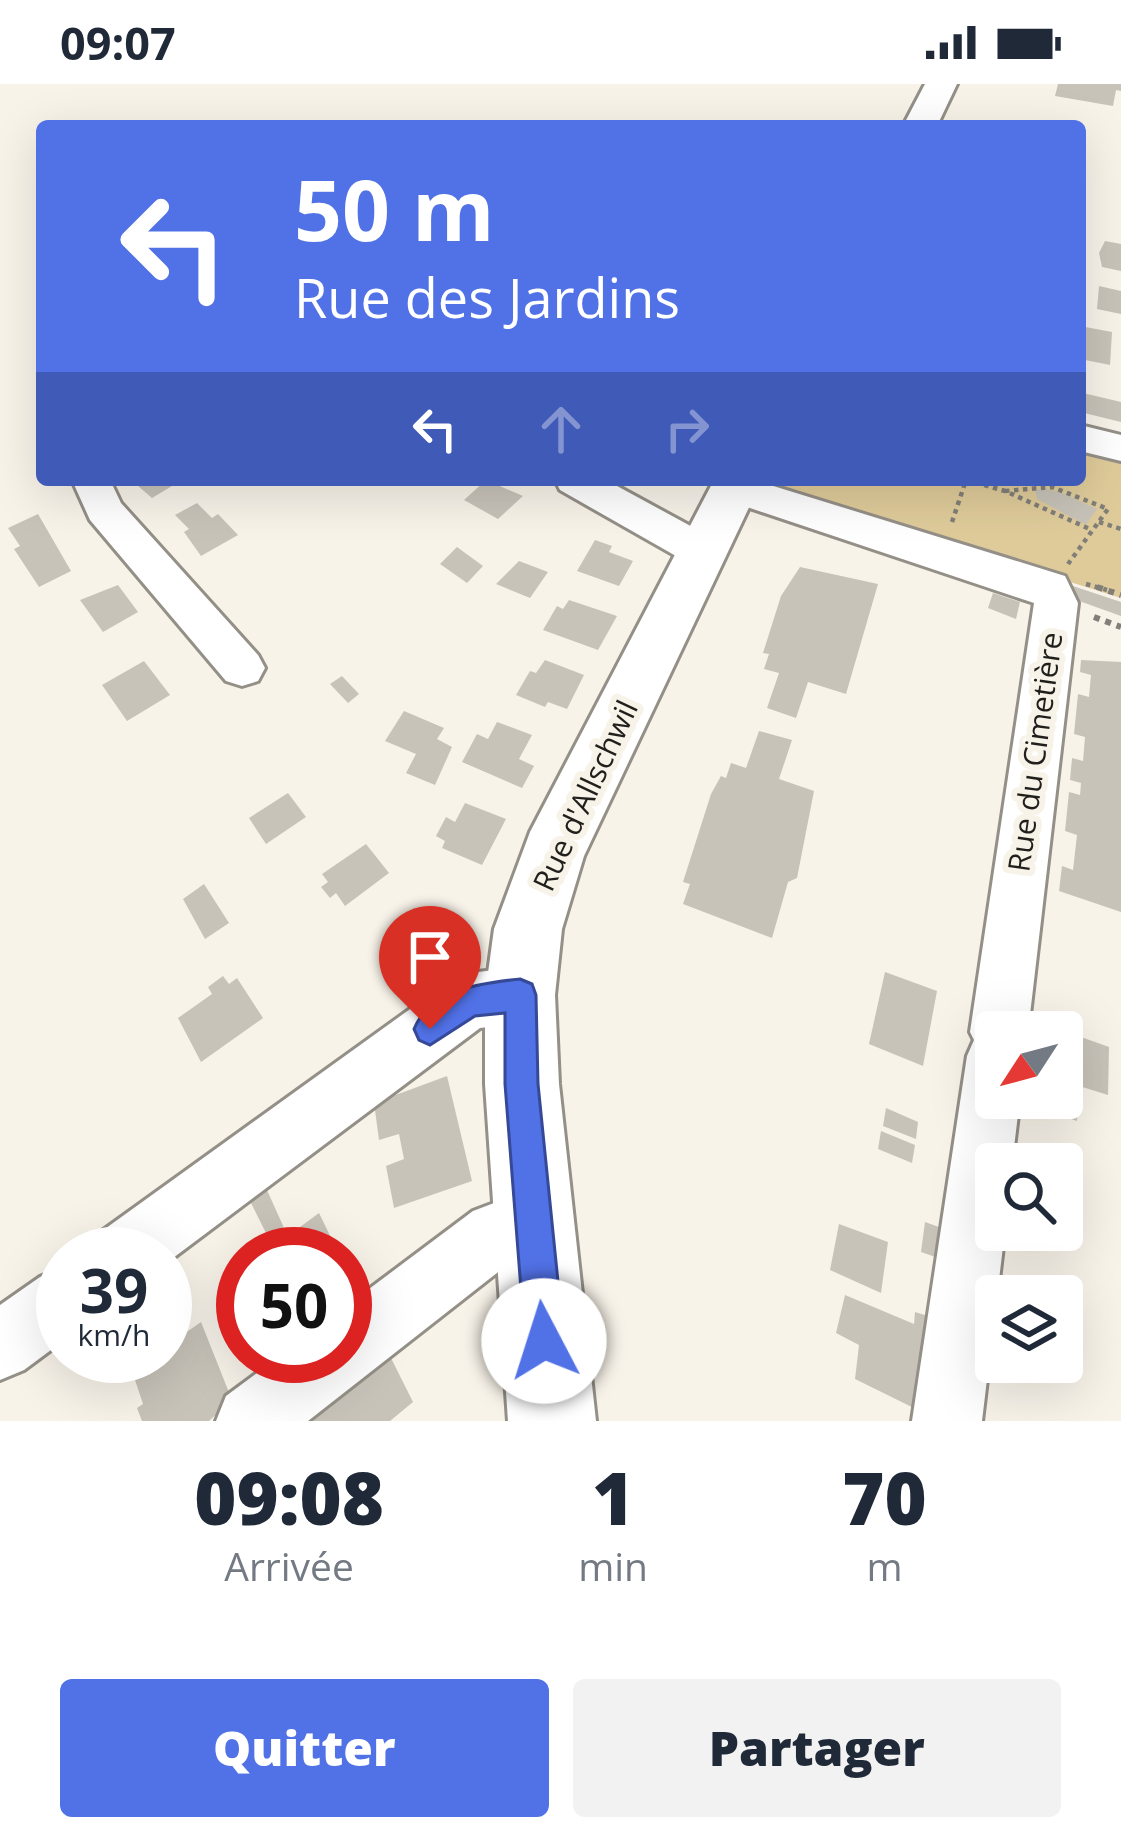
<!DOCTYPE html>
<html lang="fr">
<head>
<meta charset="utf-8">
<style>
	:root { --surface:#fff; --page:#f2f2f3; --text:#1f2937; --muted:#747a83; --accent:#5171e6 }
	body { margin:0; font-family:"Open Sans",sans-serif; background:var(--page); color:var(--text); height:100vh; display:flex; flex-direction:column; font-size:45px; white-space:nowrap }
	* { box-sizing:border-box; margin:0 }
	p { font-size:39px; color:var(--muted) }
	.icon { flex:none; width:66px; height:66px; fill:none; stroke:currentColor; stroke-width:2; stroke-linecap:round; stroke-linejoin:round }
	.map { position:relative; height:1337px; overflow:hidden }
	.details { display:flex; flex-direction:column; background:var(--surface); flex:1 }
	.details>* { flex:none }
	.hud { position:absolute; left:36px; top:36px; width:1050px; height:366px; border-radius:12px; box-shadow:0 12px 48px #0002; background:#5171e6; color:#fff; overflow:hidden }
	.needle { width:78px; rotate:234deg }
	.fabs { position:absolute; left:975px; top:927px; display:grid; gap:24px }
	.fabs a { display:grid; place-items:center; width:108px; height:108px; border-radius:12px; background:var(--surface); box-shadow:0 12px 48px #0002; font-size:60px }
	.speed { position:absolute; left:36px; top:1143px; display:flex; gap:24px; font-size:60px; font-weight:700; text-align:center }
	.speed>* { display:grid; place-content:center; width:156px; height:156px; border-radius:50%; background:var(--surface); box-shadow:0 12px 48px #0002; line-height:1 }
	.speed small { font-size:30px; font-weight:400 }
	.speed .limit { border:18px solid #d22; background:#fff; color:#111 }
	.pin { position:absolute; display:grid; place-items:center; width:102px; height:102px; color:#fff; margin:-123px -51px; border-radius:50% 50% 50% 0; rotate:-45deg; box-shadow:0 0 12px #0007 }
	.pin .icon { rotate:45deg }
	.me { position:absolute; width:132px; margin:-66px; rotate:355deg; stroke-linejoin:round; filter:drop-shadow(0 0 9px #0008) }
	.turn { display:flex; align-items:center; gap:42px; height:252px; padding:0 60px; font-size:54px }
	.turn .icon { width:156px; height:156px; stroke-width:2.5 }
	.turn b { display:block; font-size:84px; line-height:102px }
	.lanes { display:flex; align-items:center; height:114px; padding:0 60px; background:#0003; justify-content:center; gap:60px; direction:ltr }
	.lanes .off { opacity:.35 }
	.eta { display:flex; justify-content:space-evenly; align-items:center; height:204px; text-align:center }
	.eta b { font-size:72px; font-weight:800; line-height:84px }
	.cta { display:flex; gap:24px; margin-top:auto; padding:24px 60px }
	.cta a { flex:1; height:138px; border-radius:12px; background:var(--accent); color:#fff; font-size:48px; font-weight:800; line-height:138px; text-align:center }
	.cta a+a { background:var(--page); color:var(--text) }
	.status { display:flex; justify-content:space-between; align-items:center; height:84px; padding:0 60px; background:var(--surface); direction:ltr }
	.status svg { height:33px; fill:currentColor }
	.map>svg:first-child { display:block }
</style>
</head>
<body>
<div class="status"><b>09:07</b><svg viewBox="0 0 49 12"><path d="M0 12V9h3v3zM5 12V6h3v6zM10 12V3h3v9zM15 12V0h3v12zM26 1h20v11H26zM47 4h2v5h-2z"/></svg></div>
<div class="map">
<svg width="1121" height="1337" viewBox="0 0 1121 1337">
	<rect width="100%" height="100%" fill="#f8f3e9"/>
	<path fill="#dfcb9a" d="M1080 362 1121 373V514L761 401 763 396H1080Z"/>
	<path fill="#c7c3b9" d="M1058 0H1121V7L1116 6 1113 22 1055 12Z
		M1105 157 1121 160V187L1102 183 1099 169Z
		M1099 202 1121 207V230L1097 225Z
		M1080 242 1112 248 1110 281 1080 275Z
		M1083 309 1121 318V338L1080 328Z
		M142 396H182L152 414 138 402Z
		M486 396 523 412 498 435 464 416Z
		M1041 404 1062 409 1097 425 1086 441 1037 415 1035 407Z
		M197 419 212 434 218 430 238 451 201 472 184 448 189 445 175 431Z
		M38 430 71 487 39 503 14 465 20 462 8 444Z
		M595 456 612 462 609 468 633 477 619 502 577 487Z
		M457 463 483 482 467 499 440 480Z
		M519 477 548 488 530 514 496 500Z
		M800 483 878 500 846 610 808 598 796 634 767 624 779 589 764 585 769 570 763 569 781 512Z
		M118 501 138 528 103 548 80 516Z
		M1070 501 1121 518V532L1068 513Z
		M993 509 1020 518 1016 535 988 524Z
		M569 516 617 532 598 566 543 546 557 522 563 525Z
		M545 576 584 591 567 625 548 618 545 623 516 611 530 587 536 589Z
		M1081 576 1121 578V828L1059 807 1062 782 1073 786 1077 751 1065 747 1069 708 1080 711 1081 699 1070 696 1072 674 1083 677 1085 653 1074 650 1078 610 1089 613 1091 591 1080 588Z
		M144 577 170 611 127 637 102 601Z
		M342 592 359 610 348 619 330 600Z
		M404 627 444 644 437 655 452 663 435 701 406 689 416 670 385 657Z
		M497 638 532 651 519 675 534 682 522 704 462 678 477 650 488 655Z
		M759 647 792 656 779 695 814 707 797 794 788 798 772 854 683 820 690 800 683 798 711 710 721 692 726 694 731 679 746 684Z
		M288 709 306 733 266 760 249 734Z
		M465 719 506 735 482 781 442 764 445 757 436 752 446 733 455 738Z
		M366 760 389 789 345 822 336 809 330 814 321 803 328 798 322 790Z
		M204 800 229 839 205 855 183 815Z
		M885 888 937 907 923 982 869 960Z
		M223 892 229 900 237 894 263 934 201 978 178 934 212 910 208 903Z
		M1081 953 1109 963 1108 1011 1079 1002 1077 1037 1015 1015 1062 1014V974L1080 981Z
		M447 992 472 1097 394 1124 386 1082 404 1075 399 1050 379 1056 374 1019Z
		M886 1024 918 1038 916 1055 883 1042Z
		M881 1047 915 1061 912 1079 878 1065Z
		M267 1106 284 1144 269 1155 250 1117Z
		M319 1129 339 1170H276L273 1163Z
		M925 1138 950 1147 947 1177 921 1168Z
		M839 1140 888 1158 881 1209 830 1186Z
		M243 1184V1249L223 1199Z
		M845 1211 914 1240 915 1228 938 1235 924 1329 855 1295 859 1261 836 1249Z
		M201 1238 232 1316 209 1337H142L137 1324 143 1320 128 1275 165 1272V1249L173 1243 178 1254Z
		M383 1258 413 1318 390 1337H282Z"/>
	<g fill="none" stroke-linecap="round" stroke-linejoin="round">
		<g stroke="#949087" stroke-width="6">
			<path id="minor" d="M1080 341 1121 351V377L1080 367Z
				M72 396H110L121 419 258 571 265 584 258 597 242 602 226 597 90 436Z
				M555 396H606L720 458 726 469 720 480 705 484 690 480 560 406Z
				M719 396H754L1065 492 1078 519 1028 948H996V1014H1020L1012 1080H996V1146H1005L982 1337H912L967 972 974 956 970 948 1034 519 720 414 714 404Z
				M520 883 540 891 548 911 540 931 520 939 480 944 165 1180V1170H93L102 1147 449 897 469 889Z
				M534 1104 556 1114 566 1136 556 1158 516 1174 308 1337H216L226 1312 280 1272H345V1223L473 1127Z
				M63 1183V1257L24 1286 0 1296V1221L40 1193Z"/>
		</g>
		<g stroke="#949087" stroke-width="6">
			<path id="major" d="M925 0H957L937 42H903Z
				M714 396H762L584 772 562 845 555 911 559 1000 596 1337H508L485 1000V911L494 845 530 748Z"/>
		</g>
		<path stroke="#827f79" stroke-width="4.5" stroke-dasharray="4.5 4.5" stroke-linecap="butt" d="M967 396 1005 407 1092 446
			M1005 407 1052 403 1108 425 1068 480
			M952 438 966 396
			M1099 438 1121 445
			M1086 500 1107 506"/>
		<path stroke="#827f79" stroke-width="6" stroke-dasharray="6 6" stroke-linecap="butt" d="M1097 503 1121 511
			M1094 533 1121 543"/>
		<use href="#minor" fill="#fff" fill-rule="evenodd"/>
		<use href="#major" fill="#fff" fill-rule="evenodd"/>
	</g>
	<path fill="#5171e6" stroke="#354996" stroke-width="3" d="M520 895 532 900 536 911 538 1000 564 1257 558 1270 544 1276 531 1270 525 1257 505 1000V929L475 932 430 961 419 956 414 945C431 904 483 899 520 895Z"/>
	<g text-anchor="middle" stroke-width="12" stroke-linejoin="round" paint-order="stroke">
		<g font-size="30" fill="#201f1b" stroke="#f8f3e9">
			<text transform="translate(1036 668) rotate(-82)" y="10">Rue du Cimetière</text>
			<text transform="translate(586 712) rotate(-65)" y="10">Rue d'Allschwil</text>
		</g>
	</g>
</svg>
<div class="fabs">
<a><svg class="needle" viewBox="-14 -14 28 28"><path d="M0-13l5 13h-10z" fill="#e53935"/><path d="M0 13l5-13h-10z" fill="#747a83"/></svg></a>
<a><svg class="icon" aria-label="search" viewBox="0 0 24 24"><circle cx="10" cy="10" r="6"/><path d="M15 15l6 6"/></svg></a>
<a><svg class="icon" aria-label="layers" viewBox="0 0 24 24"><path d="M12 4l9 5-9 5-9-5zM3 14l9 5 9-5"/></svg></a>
</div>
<div class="speed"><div>39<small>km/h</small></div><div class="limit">50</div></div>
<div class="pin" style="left:430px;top:945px;background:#d93025"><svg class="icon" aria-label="arrive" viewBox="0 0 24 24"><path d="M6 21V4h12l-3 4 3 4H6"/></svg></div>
<svg class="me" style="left:544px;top:1257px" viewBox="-20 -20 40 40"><circle r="19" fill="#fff"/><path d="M0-13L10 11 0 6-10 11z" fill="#5171e6"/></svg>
<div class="hud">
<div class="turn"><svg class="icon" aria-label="left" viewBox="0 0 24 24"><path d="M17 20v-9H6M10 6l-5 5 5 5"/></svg><div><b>50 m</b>Rue des Jardins</div></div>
<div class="lanes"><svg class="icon" aria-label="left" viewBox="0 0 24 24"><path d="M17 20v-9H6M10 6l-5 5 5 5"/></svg><svg class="icon off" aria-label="ahead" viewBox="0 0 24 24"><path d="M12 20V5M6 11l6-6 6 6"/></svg><svg class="icon off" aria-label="right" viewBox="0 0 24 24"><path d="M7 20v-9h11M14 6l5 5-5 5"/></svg></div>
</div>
</div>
<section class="details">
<div class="eta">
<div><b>09:08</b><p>Arrivée</p></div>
<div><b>1</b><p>min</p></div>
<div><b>70</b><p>m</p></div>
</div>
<div class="cta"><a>Quitter</a><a>Partager</a></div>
</section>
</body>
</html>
